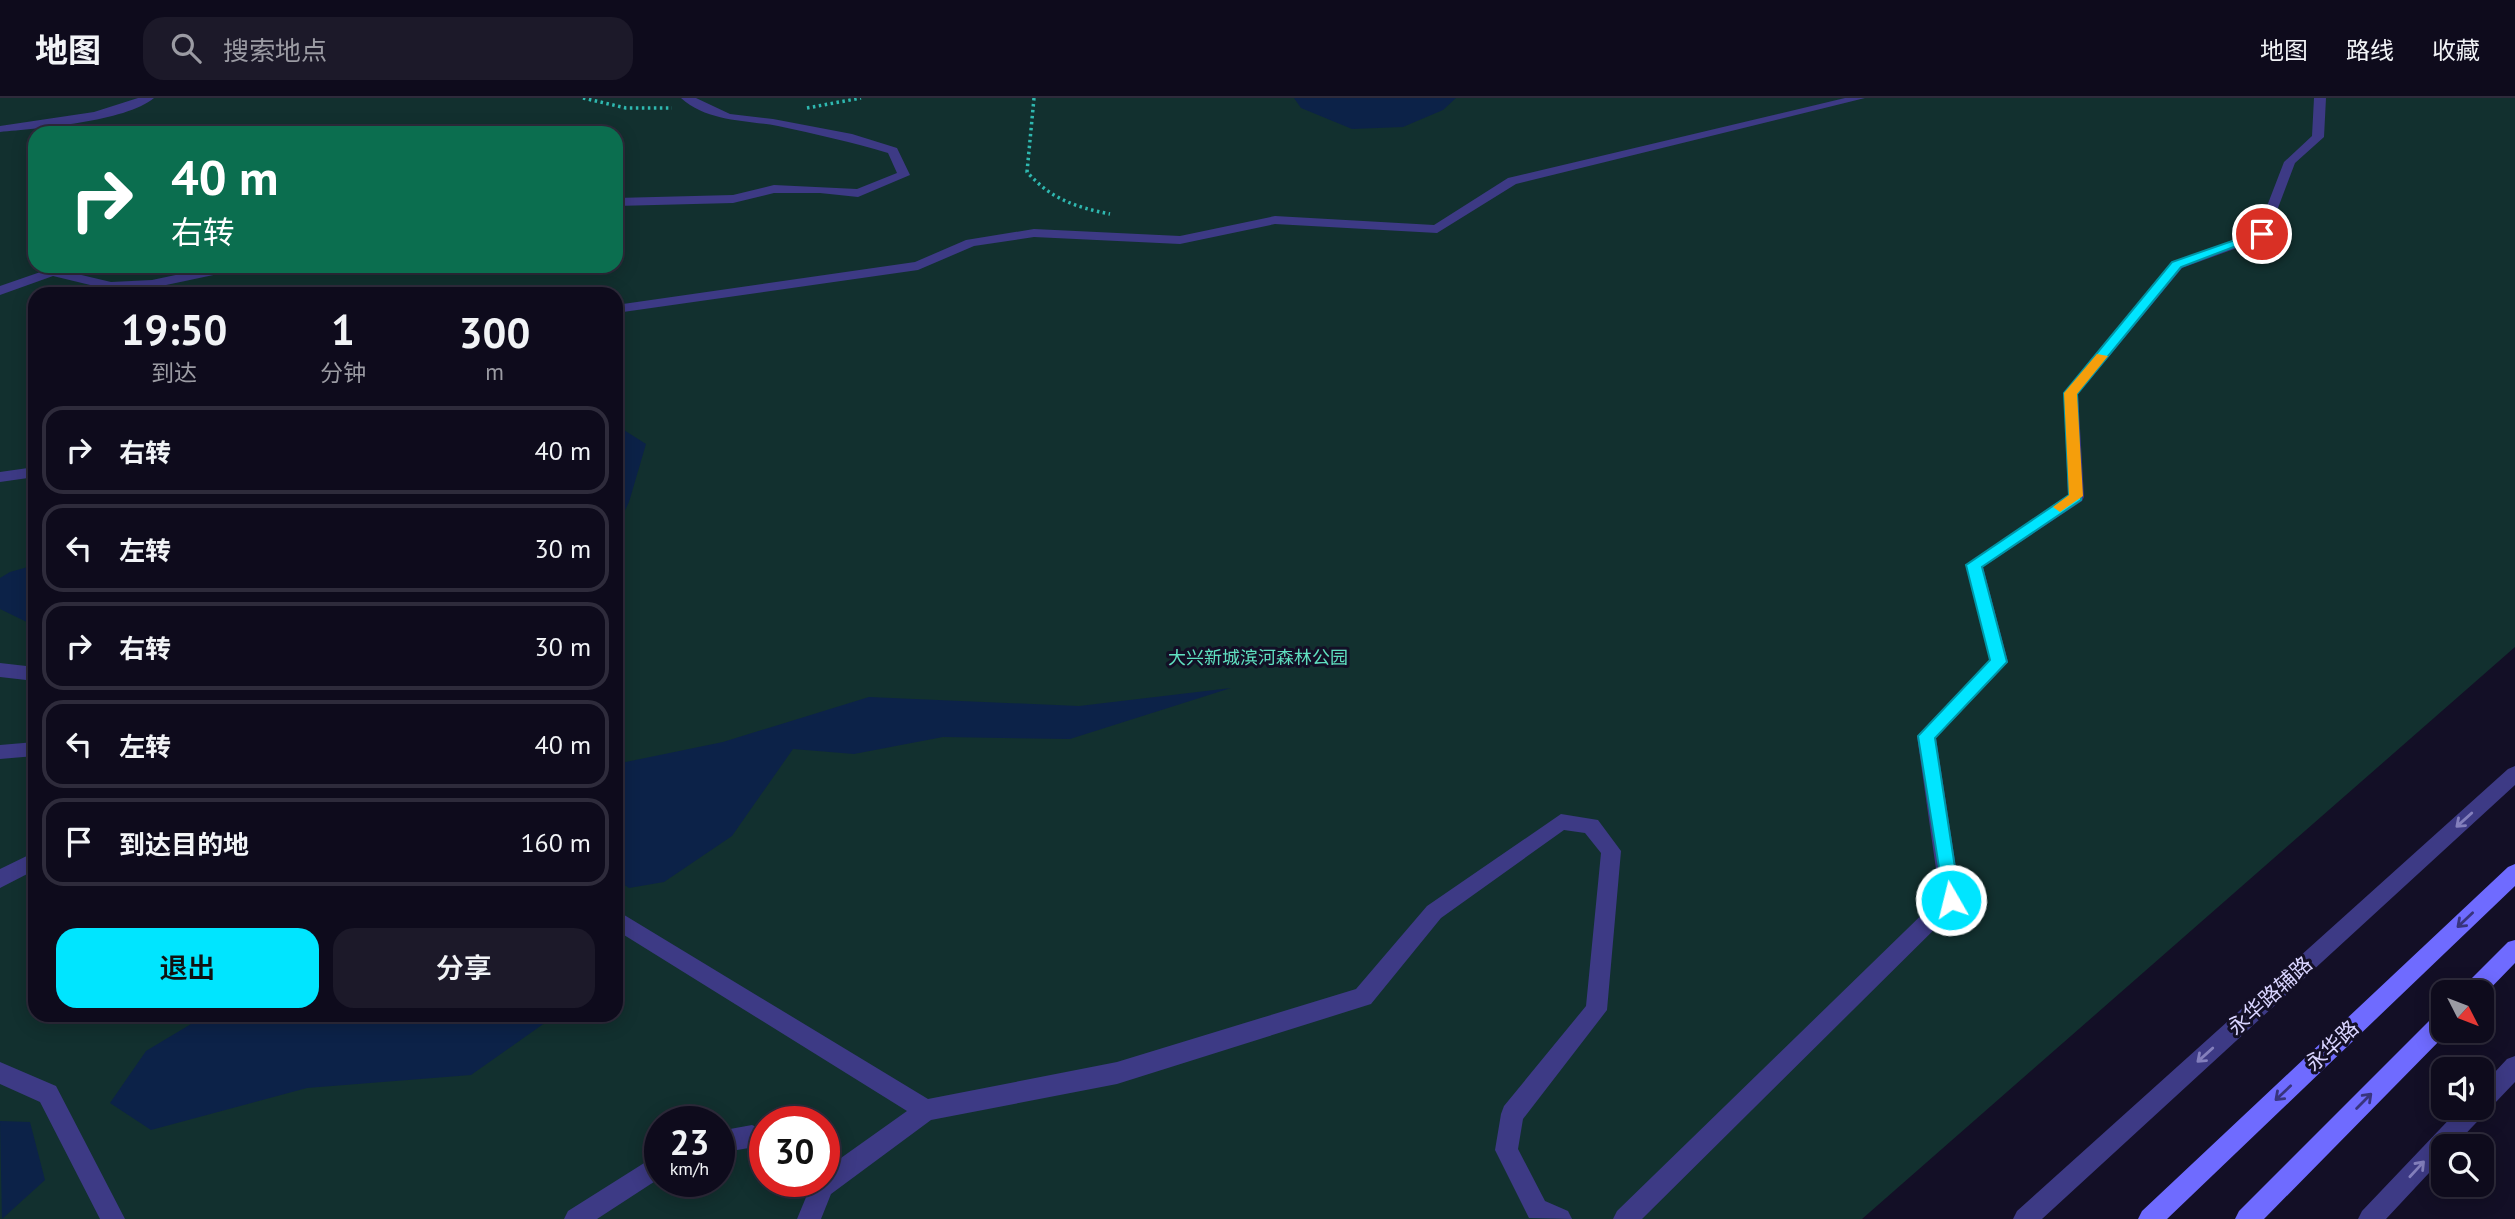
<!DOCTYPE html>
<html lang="zh">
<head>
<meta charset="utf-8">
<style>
	:root { --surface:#0e0b1c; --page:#1c1929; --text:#f1f3f6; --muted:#9b9ba3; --line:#2e2b3b; --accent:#00e5ff }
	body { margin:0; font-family:"PT Sans","Noto Sans SC",sans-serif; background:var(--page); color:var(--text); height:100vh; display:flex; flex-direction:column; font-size:26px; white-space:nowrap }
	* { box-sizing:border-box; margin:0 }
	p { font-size:23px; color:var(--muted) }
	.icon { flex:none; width:38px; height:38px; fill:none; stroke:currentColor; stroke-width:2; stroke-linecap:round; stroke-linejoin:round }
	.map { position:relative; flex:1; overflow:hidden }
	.side { position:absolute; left:28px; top:189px; width:595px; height:735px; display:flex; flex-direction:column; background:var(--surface); border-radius:21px; box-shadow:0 4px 18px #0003,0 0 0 2px var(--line) }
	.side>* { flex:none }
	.hud { position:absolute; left:28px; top:28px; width:595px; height:147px; border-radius:21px; box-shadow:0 4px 18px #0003,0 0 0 2px var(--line); background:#0b6e4f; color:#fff; overflow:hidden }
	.needle { width:46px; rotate:132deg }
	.buttons { position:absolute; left:2431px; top:882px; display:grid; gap:14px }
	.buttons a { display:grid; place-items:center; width:63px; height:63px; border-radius:14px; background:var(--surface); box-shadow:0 4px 18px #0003,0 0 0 2px var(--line); font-size:35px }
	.speed { position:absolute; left:644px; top:1008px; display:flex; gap:14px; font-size:35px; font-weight:700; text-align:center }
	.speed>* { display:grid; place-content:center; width:91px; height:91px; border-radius:50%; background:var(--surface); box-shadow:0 4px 18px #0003,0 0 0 2px var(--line); line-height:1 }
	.speed small { font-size:18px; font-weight:400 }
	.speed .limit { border:10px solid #d22; background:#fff; color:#111 }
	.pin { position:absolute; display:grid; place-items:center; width:60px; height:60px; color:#fff; margin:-30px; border:4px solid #fff; border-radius:50%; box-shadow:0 2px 7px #0007 }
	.me { position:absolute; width:77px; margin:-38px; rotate:352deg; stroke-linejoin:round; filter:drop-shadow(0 0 5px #0008) }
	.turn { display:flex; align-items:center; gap:24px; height:147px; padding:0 28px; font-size:32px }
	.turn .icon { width:91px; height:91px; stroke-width:2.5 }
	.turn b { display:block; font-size:49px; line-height:60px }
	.eta { display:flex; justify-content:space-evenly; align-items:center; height:119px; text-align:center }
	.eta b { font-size:42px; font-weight:600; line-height:49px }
	.action { display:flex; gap:14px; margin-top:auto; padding:14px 28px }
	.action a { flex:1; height:80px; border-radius:21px; background:var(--accent); color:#111; font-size:28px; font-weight:600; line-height:80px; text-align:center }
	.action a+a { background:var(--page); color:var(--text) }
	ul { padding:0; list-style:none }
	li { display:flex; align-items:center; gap:21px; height:88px; margin:0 14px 10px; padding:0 14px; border:4px solid var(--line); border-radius:21px }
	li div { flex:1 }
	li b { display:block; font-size:26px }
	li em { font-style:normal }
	header { display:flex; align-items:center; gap:42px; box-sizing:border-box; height:98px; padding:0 35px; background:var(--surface); border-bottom:2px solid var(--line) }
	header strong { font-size:33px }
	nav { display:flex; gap:38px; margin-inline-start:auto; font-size:24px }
	.search { width:490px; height:63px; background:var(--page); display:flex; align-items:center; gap:18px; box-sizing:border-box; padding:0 24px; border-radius:21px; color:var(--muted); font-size:26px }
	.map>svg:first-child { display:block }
</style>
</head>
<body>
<header>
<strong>地图</strong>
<div class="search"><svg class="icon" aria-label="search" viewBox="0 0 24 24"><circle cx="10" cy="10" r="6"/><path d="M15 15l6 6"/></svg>搜索地点</div>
<nav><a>地图</a><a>路线</a><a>收藏</a></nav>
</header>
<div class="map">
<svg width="2515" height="1121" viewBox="0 0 2515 1121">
	<rect width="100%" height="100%" fill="#130f26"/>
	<path fill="#12302f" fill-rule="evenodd" d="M0 0H2515V549L1862 1121H0ZM35 35H616V168H35ZM35 196H616V917H35ZM660 1024H719V1083H660ZM765 1024H824V1083H765Z"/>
	<path fill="#0c2248" d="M1294 0H1456L1443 12 1403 29 1352 31 1301 10Z
		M616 327 646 346 629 404 616 431Z
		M35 467V528L0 511V480L10 474Z
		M1231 590 1070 641 943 639 854 656 793 651 732 738 664 784 629 790 616 781V666L723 644 869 599 1079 608Z
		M206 917H556L471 977 307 990 151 1032 110 1005 146 953Z
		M0 1023 30 1024 45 1082 2 1121Z"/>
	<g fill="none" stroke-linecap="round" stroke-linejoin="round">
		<path stroke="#2fb8b0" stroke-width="3.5" stroke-dasharray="2.5 3.5" stroke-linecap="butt" d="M583 0 626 10H672
			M1034 0 1027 74C1051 101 1075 109 1110 116
			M807 10 861 0"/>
		<path fill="#3d3a85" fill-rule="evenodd" d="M138 0H154C125 24 38 30 0 34V28L94 14Z
			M681 0H696L730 16 773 21 852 36 897 50 910 77 858 99 820 95H774L733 105 616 108V100L733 97 774 87 857 91 897 75 888 55C852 44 815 36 778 28 745 22 708 24 681 0Z
			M1845 0H1865L1516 86 1437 135 1275 126 1180 146 1034 139 974 148 918 172 616 215V207L915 164 966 142 1034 131 1180 138 1275 118 1434 127 1508 80Z
			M2314 0H2326L2324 39 2295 65 2267 139 2182 170 2078 296 2084 399 2082 403 1983 469 2008 564 1936 640 1961 802 1958 808 1642 1121H1613L1617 1113 1940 799 1917 638 1990 562 1966 467 2068 397 2064 295 2172 164 2257 134 2284 64 2312 38Z
			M218 168H244L237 172 152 190 111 192 53 178 0 197V188L52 170 111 184 152 182Z
			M35 369V379L0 384V374Z
			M0 565 35 569V583L0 579Z
			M35 644V658L0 661V647Z
			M1561 716 1598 722 1621 753 1607 912 1523 1021 1518 1051 1545 1103 1568 1113 1572 1121 1529 1120 1495 1052 1501 1016 1504 1008 1586 908 1601 755 1585 735 1564 732 1441 820 1371 906 1117 986 931 1022 831 1096 821 1121H797L809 1092 804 1083H824V1072L907 1013 616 832V812L928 1001 1117 964 1356 891 1427 808Z
			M35 754V772L0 790V771Z
			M0 964 56 988 125 1121H100L40 1004 0 986Z
			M752 1027 765 1033V1058L749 1050 719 1055V1033Z
			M660 1055V1080L597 1121H564L568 1113Z"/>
		<path fill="#3d3a85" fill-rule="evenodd" d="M2515 668V687L2042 1121H2013L2017 1113 2508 671Z
			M2515 958V984L2454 1048H2443V1060L2386 1121H2358L2362 1113 2460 1010H2482V988L2507 961Z"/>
		<path fill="#6f6bff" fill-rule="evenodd" d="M2515 766V788L2167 1121H2138L2142 1113 2508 769Z
			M2515 842V865L2482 899V894H2462L2465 887 2508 844Z
			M2443 914V933H2449L2264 1121H2235L2239 1113 2435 917Z"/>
	</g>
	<defs><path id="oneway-shaft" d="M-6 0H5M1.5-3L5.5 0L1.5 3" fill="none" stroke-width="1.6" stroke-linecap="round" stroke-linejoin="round" transform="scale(1.75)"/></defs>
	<g stroke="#837fbc">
		<use href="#oneway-shaft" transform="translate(2464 722) rotate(138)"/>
		<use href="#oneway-shaft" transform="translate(2205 957) rotate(138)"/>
		<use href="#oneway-shaft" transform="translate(2417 1071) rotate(-47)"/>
	</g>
	<g stroke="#38347d">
		<use href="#oneway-shaft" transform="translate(2465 822) rotate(137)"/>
		<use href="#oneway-shaft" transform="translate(2283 995) rotate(137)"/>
		<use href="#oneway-shaft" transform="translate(2364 1003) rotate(-45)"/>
	</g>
	<path fill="#00e5ff" stroke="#0095a6" stroke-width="2" d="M2258 134 2268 136 2181 169 2077 296 2081 402 1982 469 2007 564 1935 640 1960 802 1958 807H1945L1918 638 1990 562 1966 467 2069 397 2064 295 2172 164Z"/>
	<path fill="#f59e0b" d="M2097 256 2108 258 2077 296 2083 398 2060 414 2053 409 2069 397 2064 295Z"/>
	<g text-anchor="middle" stroke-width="6" stroke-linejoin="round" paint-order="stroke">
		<g font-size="18" fill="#5fe0c0" stroke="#130f26">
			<text x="1258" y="566">大兴新城滨河森林公园</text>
		</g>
		<g font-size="21" fill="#d9d4ff" stroke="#130f26">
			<text transform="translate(2270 898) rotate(-42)" y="7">永华路辅路</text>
			<text transform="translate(2332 948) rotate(-43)" y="7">永华路</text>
		</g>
	</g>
</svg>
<div class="buttons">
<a><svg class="needle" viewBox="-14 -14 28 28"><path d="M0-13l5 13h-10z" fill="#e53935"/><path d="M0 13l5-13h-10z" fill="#9b9ba3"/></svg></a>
<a><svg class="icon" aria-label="sound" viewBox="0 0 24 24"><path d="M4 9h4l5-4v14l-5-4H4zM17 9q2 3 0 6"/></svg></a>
<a><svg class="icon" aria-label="search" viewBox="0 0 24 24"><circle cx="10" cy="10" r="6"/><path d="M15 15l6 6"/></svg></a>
</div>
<div class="speed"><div>23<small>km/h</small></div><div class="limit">30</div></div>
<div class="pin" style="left:2262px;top:136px;background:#d93025"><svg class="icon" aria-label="arrive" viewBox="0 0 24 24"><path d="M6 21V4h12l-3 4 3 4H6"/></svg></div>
<svg class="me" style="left:1951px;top:802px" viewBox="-20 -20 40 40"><circle r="17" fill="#00e5ff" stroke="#fff" stroke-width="3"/><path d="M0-11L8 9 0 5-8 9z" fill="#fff"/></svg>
<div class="hud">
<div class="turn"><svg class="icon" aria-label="right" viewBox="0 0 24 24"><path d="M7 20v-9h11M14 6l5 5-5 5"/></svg><div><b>40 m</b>右转</div></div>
</div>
<section class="side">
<div class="eta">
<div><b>19:50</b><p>到达</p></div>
<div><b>1</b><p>分钟</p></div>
<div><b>300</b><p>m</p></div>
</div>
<ul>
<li><svg class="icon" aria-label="right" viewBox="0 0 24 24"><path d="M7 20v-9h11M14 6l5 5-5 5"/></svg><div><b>右转</b></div><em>40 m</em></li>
<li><svg class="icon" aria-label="left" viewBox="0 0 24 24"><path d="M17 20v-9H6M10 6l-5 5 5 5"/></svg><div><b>左转</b></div><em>30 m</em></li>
<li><svg class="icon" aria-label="right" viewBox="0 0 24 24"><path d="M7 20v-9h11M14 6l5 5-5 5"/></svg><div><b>右转</b></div><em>30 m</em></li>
<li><svg class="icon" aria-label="left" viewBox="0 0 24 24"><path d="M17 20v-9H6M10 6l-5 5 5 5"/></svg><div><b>左转</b></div><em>40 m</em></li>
<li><svg class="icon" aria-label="arrive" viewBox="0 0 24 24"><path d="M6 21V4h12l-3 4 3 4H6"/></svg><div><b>到达目的地</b></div><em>160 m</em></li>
</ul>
<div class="action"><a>退出</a><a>分享</a></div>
</section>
</div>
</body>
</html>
